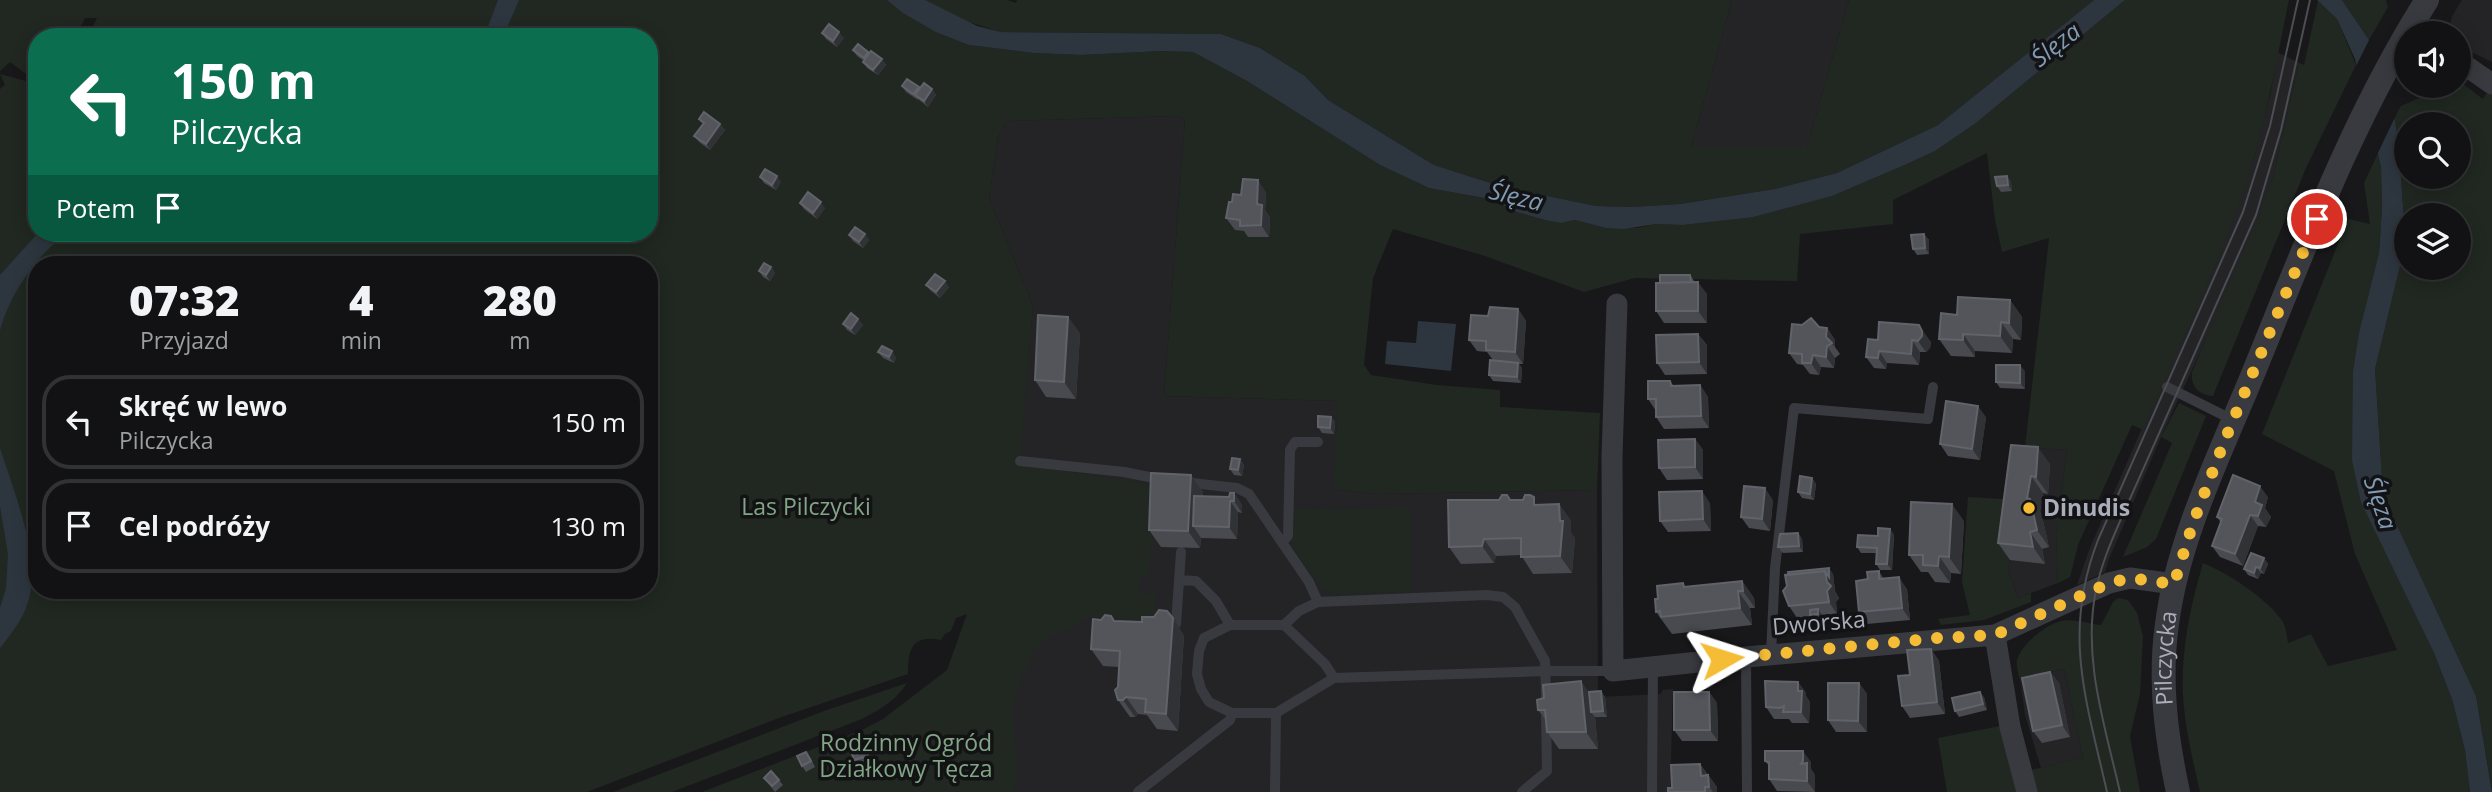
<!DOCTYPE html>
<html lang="pl">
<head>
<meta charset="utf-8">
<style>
	:root { --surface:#121214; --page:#1b1b1d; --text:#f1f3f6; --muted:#9c9ea0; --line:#313234 }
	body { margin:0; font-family:"Open Sans",sans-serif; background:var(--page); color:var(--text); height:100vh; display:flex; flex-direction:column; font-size:26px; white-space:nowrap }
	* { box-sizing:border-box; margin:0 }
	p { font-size:23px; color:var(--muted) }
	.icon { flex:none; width:38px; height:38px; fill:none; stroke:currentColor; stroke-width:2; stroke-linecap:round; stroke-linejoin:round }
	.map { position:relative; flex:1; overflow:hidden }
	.drawer { position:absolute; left:28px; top:256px; width:630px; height:343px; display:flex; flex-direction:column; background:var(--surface); border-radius:28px; box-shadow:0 4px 18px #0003,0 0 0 2px var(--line) }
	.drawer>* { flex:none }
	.guide { position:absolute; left:28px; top:28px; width:630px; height:214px; border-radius:28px; box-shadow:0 4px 18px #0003,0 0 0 2px var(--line); background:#0b6e4f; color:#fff; overflow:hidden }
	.buttons { position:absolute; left:2394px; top:21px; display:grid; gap:14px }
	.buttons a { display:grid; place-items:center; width:77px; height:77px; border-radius:50%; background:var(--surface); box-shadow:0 4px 18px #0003,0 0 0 2px var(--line); font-size:35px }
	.pin { position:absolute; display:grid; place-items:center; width:60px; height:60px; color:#fff; margin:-30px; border:4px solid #fff; border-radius:50%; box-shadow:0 2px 7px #0007 }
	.me { position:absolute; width:77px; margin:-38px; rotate:84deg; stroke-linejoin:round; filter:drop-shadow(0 0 5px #0008) }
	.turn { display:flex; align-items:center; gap:24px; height:147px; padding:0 28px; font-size:32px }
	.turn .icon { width:91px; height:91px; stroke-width:2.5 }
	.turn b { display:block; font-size:49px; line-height:60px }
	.then { display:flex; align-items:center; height:66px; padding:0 28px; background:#0003; gap:14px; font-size:26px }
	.eta { display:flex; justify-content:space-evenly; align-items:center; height:119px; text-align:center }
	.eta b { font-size:42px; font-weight:800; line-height:49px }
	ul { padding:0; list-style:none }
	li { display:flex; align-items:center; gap:21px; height:94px; margin:0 14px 10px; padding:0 14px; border:4px solid var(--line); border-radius:28px }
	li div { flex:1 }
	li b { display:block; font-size:26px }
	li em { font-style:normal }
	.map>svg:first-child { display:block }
</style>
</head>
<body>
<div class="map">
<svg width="2492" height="792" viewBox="0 0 2492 792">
	<rect width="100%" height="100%" fill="#18181a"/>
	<path fill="#242427" d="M1732 0H1849L1807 147H1691Z
		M2462 0H2492V62L2459 46V33H2448L2452 16Z
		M2277 52 2299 63 2273 177 2260 216 2227 294 2161 437 2109 559 2105 572 2077 585 2089 550 2234 216 2254 157 2271 91Z
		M1174 116 1185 119 1164 396 1338 401 1334 489 1377 494 1597 490 1598 697 1661 694 1663 690 1673 689 1670 792H967L1019 465 1033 306 989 198 998 138 1006 121Z
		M2025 447 2067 450 2056 533 2058 583 2018 598 2008 571Z
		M2064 669 2083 758 2041 768 2025 715 2020 679Z"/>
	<path fill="#202821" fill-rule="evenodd" d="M0 0H1007L1016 3 1017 0H1732L1691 147H1807L1849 0H2094L1938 125 1837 173 1775 189 1680 204 1631 207 1596 206 1503 187 1434 165 1328 100 1305 76 1260 48 1221 34 1001 32 972 23 969 45 1034 53 1081 55 1161 51 1193 52 1247 81 1380 165 1429 188 1490 199 1517 212 1545 220 1561 223 1575 220 1606 228H1637L1656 224 1683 225 1724 220 1832 196 1907 164 1935 151 1976 123 2125 0H2289C2278 52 2269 105 2254 157 2227 251 2181 340 2143 430L2132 425 2078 545 2070 577 2058 583 2056 533 2067 450 2025 447 2049 238 2002 252 1995 220 1987 153 1893 200V224L1800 234 1797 281 1635 278 1584 292 1485 256 1393 229 1373 278 1364 365 1371 375 1437 385 1500 390V407L1600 413 1597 490 1377 494 1333 489 1338 401 1164 396 1185 119 1174 116 1006 121 998 138 989 198 1033 306 1020 464 1158 486 1148 575H1141L1138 593 1156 595 1154 621 1088 617 1077 626 1049 636 1033 654 1019 686 1012 709 1018 777 1013 792H702L862 730 883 719 947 670 967 614 956 618 951 631 945 634 941 640C912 634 908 649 908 674L776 719 587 792H0V89L5 85 0 74 37 84V233H649V37H88L97 18H85L75 37H61L58 33 46 37H37V78L30 77 10 62 0 71ZM37 264H649V590H37Z
		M2342 0H2386L2388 7 2369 40Z
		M2318 1 2337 19 2356 65 2306 168 2213 396C2199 395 2190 387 2192 372L2259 216 2273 177 2299 63 2304 65Z
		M2459 81 2483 99 2488 91 2492 92V790L2476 696 2383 495 2375 369 2400 266 2405 233 2398 137 2394 118 2401 106 2424 96 2427 86H2459ZM2406 124H2459V177H2406ZM2406 215H2459V268H2406Z
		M2378 153 2381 167 2382 208 2379 253 2364 315 2362 502 2434 653 2452 699 2465 750 2470 792H2200C2193 761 2185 728 2183 696 2181 650 2190 607 2203 563 2228 573 2268 599 2283 622 2286 628 2287 636 2288 643L2311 634 2328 666 2397 650 2355 554 2334 471 2262 434 2348 219 2370 224 2364 183Z
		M2179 403 2206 416 2156 539 2147 547 2123 557 2172 443 2161 437Z
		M1968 497 2018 500 2008 571 2018 598 2031 593V602L1984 620 1941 625 1938 619 1970 615 1962 582Z
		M1410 507 1411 591 1334 595 1320 587 1292 547 1295 508 1338 510Z
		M2118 598 2128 600 2137 613 2143 637 2140 694 2130 736 2140 792H2037L2031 770 2083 758 2064 669 2020 679C2018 672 2015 664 2018 657 2024 642 2046 625 2061 621 2072 618 2090 624 2101 625L2113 602Z
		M907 683C897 700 879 710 862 719L672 792H613L824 711Z
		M2000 726 2017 792H1947L1938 738Z"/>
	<path fill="#2d363f" d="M498 0H519L503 37H484Z
		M887 0H925L977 26 1001 32 1221 34 1260 48 1305 76 1328 100 1434 165 1503 187 1596 206 1631 207 1680 204 1775 189 1837 173 1938 125 2094 0H2125L1976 123 1935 151 1907 164 1832 196 1753 217 1683 225 1656 224 1624 229 1606 228 1575 220 1561 223 1545 220 1517 212 1490 199 1429 188 1380 165 1247 81 1193 52 1161 51 1081 55 1034 53 969 45 936 32 903 13Z
		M2317 0H2342L2369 40 2388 87 2398 137 2405 233 2400 266 2375 369 2383 495 2476 696 2492 792H2470L2465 750 2452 699 2434 653 2361 502 2352 460 2353 372 2359 333 2379 253 2382 208 2381 167 2355 59 2337 19Z
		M38 233H67C35 257 11 292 0 330V275Z
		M1418 321 1456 324 1451 371 1385 364 1387 341 1416 343Z
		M0 448C13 489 42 559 28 602 23 619 11 634 0 648V608L6 588 8 554 0 506Z"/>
	<path fill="#18181a" d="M2371 36 2392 86 2397 113 2375 159 2354 70Z"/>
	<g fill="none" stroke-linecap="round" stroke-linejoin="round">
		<path stroke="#393a3f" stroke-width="10" d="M2167 387 2233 420
			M1020 461 1124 472 1164 480
			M1183 482 1237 488 1249 494 1309 582 1318 602
			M1282 542 1288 536 1290 450 1295 442H1318
			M1179 580 1196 581 1216 601 1230 625
			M1176 624 1181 552
			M1284 625 1299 611 1318 602 1487 595 1503 597 1515 607 1545 661 1546 696
			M1771 654 1775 568 1794 408 1928 419 1933 387
			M1746 657 1747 792
			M1334 678 1325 664 1284 625H1230L1204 638 1199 651 1197 674 1201 689 1209 702 1232 713H1276L1334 678 1546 671H1613
			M1138 792 1230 720 1232 713
			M1275 792 1276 713
			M1522 792 1547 771 1546 716
			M1652 792 1653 668"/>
		<path stroke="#393a3f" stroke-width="21" d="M2459 61 2492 84
			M1617 304 1612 456 1613 671 1746 657 1995 635 2109 583 2130 578 2174 584
			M1995 635 2010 727 2027 792"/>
		<path stroke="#393a3f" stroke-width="24" id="s1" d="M2178 792C2166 736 2159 681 2167 624 2178 537 2222 450 2255 369 2306 244 2354 115 2427 0"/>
		<path stroke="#4c4e54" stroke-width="2" d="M2107 792C2086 699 2062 633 2098 540L2243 212 2270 126 2298 0
			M2120 792C2105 726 2082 658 2096 590 2101 565 2111 542 2121 519L2256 215 2281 130 2310 0"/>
	</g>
	<path fill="#494a4f" d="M822 33 844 38 837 47 826 39Z
		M853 50 868 52 869 54 882 59 886 65 878 75 867 68 863 62 864 61 857 56Z
		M902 86 932 89 936 95 928 107 918 99V100L906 92Z
		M699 119 720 124 725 130 710 150 699 142 694 136 703 124Z
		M2007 176 2011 182 2012 191 2001 192 1997 186Z
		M760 177 781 182 776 190 764 183Z
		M1266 192 1265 210 1270 217 1269 237H1248L1244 231 1235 230 1226 218 1232 202 1241 195Z
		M800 203 825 208 817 219 804 209Z
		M865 234 869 240 863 248 853 241 849 235Z
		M1924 234 1929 240V254L1917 255 1913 249Z
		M771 267 775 273 770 281 763 277 759 271Z
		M1690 275 1695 282 1707 294V323H1664L1656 311 1660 283Z
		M926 285 949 287 940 298 930 290Z
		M2010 300 2022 317 2021 340 2013 339 2012 353 1975 351V357L1951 356 1939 339 1957 315Z
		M1518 309 1526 321 1523 364H1519L1522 368 1521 383 1493 381 1489 375 1493 360 1487 352 1477 351 1469 340 1488 316Z
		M1068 317 1080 334 1076 399 1046 397 1035 380Z
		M858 319 863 325 855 335 847 330 843 324Z
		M1879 322 1931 342 1930 348 1926 352H1920L1919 365 1887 363 1886 369 1874 368 1866 357 1878 340Z
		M1819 327 1827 328 1835 340V347L1840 354 1835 358 1834 368 1821 367 1819 375 1810 374 1803 365 1797 364 1789 353Z
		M1698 334 1707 345V374L1665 375 1657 363Z
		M878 352 896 357 894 363 883 358Z
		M2025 371V389L2000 388 1996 382Z
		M1670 381 1674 386 1700 385 1708 397 1709 428 1664 429 1656 417V411L1648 399Z
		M1331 417 1335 422 1334 434 1322 433 1318 427Z
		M1986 417 1980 460 1948 456 1940 444Z
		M1695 439 1703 450V479L1667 480 1659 468Z
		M2011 445 2050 464 2048 494 2043 493 2040 512 2042 516 2049 547 2042 549 2045 564 2010 560 1998 543Z
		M1240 459 1244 465 1242 476 1234 475 1230 469Z
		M1191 475 1203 492V496L1229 497 1234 493 1242 505V513L1238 512 1237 539 1201 538 1200 548 1161 547 1149 530Z
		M1812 478 1816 484 1814 500 1802 498 1798 492Z
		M2268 497 2265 508 2271 517 2266 527 2258 526 2243 566 2220 557 2212 546 2221 523 2217 517Z
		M1499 500H1510L1539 505 1559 504 1571 521V533L1575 538 1572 573 1533 574 1521 555 1496 556 1494 563 1461 564 1449 547Z
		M1773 500 1770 531 1749 528 1741 517Z
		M1710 503 1711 531 1668 532 1660 521Z
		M1964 521 1961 574 1951 573 1950 583 1935 582 1928 572H1921L1909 555Z
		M1890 529 1894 535 1892 570H1880L1876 564 1877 553H1861L1857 547Z
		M1798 533 1802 539 1803 552 1783 553 1778 547Z
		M2264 558 2268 564 2264 574 2261 573 2258 579 2248 575 2244 569Z
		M1879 571 1883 578 1907 589 1910 620 1867 624 1859 612 1868 579Z
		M1833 574 1835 591 1839 598 1836 602 1837 614 1822 615V620L1814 621 1811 616 1797 618 1789 606Z
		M1742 581 1754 598 1755 608H1750L1752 625 1672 634 1656 612 1658 599 1686 587Z
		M1114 621 1184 635 1178 731 1157 729 1147 715 1138 714 1135 717H1130L1118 700 1119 667 1103 666 1091 649Z
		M1931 649 1939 661 1945 714 1910 718 1902 706 1910 675Z
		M2050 672 2059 683 2070 737 2042 743 2033 731Z
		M1798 682 1806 693V696L1810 702 1809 723H1792L1789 719H1774L1766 707Z
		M1859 683 1867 694V732H1836L1828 720Z
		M1601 691 1605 697 1607 717H1595L1598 749H1559L1547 732 1546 720 1538 710 1589 692Z
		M1709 692 1717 703 1718 741H1682L1674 730Z
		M1984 697 1987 710 1959 717 1955 711Z
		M867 745 872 762 859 766 854 760Z
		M1765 751 1811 762V769L1815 775V792L1777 791 1769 779V766L1765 761Z
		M810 757 815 767 806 772 802 766Z
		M1700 764 1717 787V792H1668L1672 788Z
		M764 778 779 780 783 785 775 792Z"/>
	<path fill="#313235" d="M839 32 844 38 837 47 833 41Z
		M882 59 886 65 878 75 873 70Z
		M932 89 936 95 928 107 924 101Z
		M720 124 725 130 710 150 706 144Z
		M777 176 781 182 776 190 772 185Z
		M2007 176 2011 182 2012 191 2008 185Z
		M1258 180 1266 192 1265 210 1270 217 1269 237 1261 225 1257 204Z
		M821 202 825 208 817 219 813 213Z
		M865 234 869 240 863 248 859 242Z
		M1924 234 1929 240V254L1925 248Z
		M771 267 775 273 770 281 766 275Z
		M945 281 949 287 940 298 936 292Z
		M1698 282 1707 294V323L1698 311Z
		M2010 300 2022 317 2021 340 2009 323Z
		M1518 309 1526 321 1523 364 1515 352Z
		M1068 317 1080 334 1076 399 1064 382Z
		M858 319 863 325 855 335 851 329Z
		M2001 322 2013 339 2012 353 2000 336Z
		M1919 325 1931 342 1930 348 1926 352 1918 341Z
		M1827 328 1835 340V347L1826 337Z
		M1698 334 1707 345V374L1699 362Z
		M1963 334 1975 351V357L1963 340Z
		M1912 340 1920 352 1919 365 1911 354Z
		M1827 346 1835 358 1834 368 1826 357Z
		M892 351 896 357 894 363 889 357Z
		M1879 351 1887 363 1886 369 1878 358Z
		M1813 355 1821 367 1819 375 1811 363Z
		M1518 363 1522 368 1521 383 1517 377Z
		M2020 365 2025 371V389L2020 383Z
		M1700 385 1708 397 1709 428 1701 416Z
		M1978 406 1986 417 1980 460 1972 449Z
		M1331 417 1335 422 1334 434 1330 428Z
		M1695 439 1703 450V479L1695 467Z
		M2038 447 2050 464 2048 494 2036 477Z
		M1240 459 1244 465 1242 476 1238 470Z
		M1191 475 1203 492 1201 527 1193 526 1201 538 1200 548 1188 531Z
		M2031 476 2043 493 2040 512 2042 516 2049 547 2037 530 2027 498Z
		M1812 478 1816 484 1814 500 1810 494Z
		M2260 486 2268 497 2265 508 2271 517 2266 527 2258 516 2255 502Z
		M1765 488 1773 500 1770 531 1762 519Z
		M1702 491 1710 503 1711 531 1703 519Z
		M1234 493 1242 505V513L1234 501Z
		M1230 501 1238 512 1237 539 1229 527Z
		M1559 504 1571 521V533L1575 538 1572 573 1560 556Z
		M1952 504 1964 521 1961 574 1949 557Z
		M2250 515 2258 526 2243 566 2235 554Z
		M1890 529 1894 535 1892 570 1887 564Z
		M2030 532 2042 549 2045 564 2033 547Z
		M1798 533 1802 539 1803 552 1799 546Z
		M1484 539 1496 556 1494 563 1482 546Z
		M1939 556 1951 573 1950 583 1938 566Z
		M2264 558 2268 564 2264 574 2260 568Z
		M2256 567 2261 573 2258 579 2254 573Z
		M1829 568 1833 574 1835 591 1839 598 1836 602 1837 614 1829 602 1825 571Z
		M1899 577 1907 589 1910 620 1902 608Z
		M1742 581 1754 598 1755 608 1743 591Z
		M1738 591 1750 608 1752 625 1740 608Z
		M1818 609 1822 615V620L1818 614Z
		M1173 618 1184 635 1178 731 1166 714Z
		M1931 649 1939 661 1945 714 1937 702Z
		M2050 672 2059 683 2070 737 2062 725Z
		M1581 681 1593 698 1591 712 1595 717 1598 749 1586 732Z
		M1798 682 1806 693V696L1810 702 1809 723 1801 712 1798 691Z
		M1859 683 1867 694V732L1858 721Z
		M1601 691 1605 697 1607 717 1603 711Z
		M1709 692 1717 703 1718 741 1710 730Z
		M1980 692 1984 697 1987 710 1983 704Z
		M1126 697 1138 714 1135 717 1123 700Z
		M863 740 867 745 872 762 868 756Z
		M1803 751 1811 762V769L1815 775V792L1807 781V767L1803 761Z
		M1700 764 1708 776H1701Z
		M1708 775 1717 787V792H1713L1709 787Z"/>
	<path fill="#54555b" stroke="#61636a" stroke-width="2" d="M829 24 839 32 833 41 822 33Z
		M858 44 868 52 864 58 853 50Z
		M871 51 882 59 873 70 863 62Z
		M907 79 919 87 913 94 902 86Z
		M924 83 932 89 924 101 915 95Z
		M704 112 720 124 706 144 694 136 704 123 699 119Z
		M765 169 777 176 772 185 760 177Z
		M2007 176 2008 185 1997 186 1995 177Z
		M1243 179 1258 180 1257 204 1262 205 1261 225 1240 226V220L1226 218 1229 202H1232L1233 194 1241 195Z
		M808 192 821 202 813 213 800 203Z
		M855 227 865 234 859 242 849 235Z
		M1924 234 1925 248 1913 249 1911 235Z
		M764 263 771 267 766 275 759 271Z
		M935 274 945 281 936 292 926 285Z
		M1660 275H1690L1691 282 1660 283Z
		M1698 282V311H1656V283Z
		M1958 297 2010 300 2009 323 2001 322 2000 336 1963 334V340L1939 339 1941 313 1957 315Z
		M1490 307 1518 309 1515 352 1486 350V341L1469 340 1471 315 1488 316Z
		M851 313 858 319 851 329 843 324Z
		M1038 315 1068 317 1064 382 1035 380Z
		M1811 318 1819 327 1827 328 1826 337 1832 343 1827 346 1826 357 1813 355 1811 363H1802V354L1789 353 1792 324 1802 325Z
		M1879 322 1919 325 1922 331V336L1918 341 1912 340 1911 354 1879 351 1878 358 1866 357 1868 339 1878 340Z
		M1698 334 1699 362 1657 363 1656 335Z
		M882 346 892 351 889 357 878 352Z
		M1490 360 1518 363 1517 377 1489 375Z
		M1996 365H2020V383L1996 382Z
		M1648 381H1670L1671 386 1700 385 1701 416 1656 417V399H1648Z
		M1946 401 1978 406 1972 449 1940 444Z
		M1318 416 1331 417 1330 428 1318 427Z
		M1695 439V467L1659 468 1658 440Z
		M2011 445 2038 447 2036 477 2031 476 2027 498 2030 499 2037 530 2030 532 2033 547 1998 543Z
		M1232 458 1240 459 1238 470 1230 469Z
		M1151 473 1191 475 1188 531 1149 530Z
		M2233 475 2260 486 2255 502 2262 505 2258 516 2250 515 2235 554 2212 546 2222 519 2217 517Z
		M1800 476 1812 478 1810 494 1798 492Z
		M1744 486 1765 488 1762 519 1741 517Z
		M1702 491 1703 519 1660 521 1659 492Z
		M1230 493H1234V501H1230L1229 527 1193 526 1194 496 1229 497Z
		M1502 495H1507L1510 500H1523L1525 495H1530L1534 497V505L1559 504 1560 521H1563L1560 556 1521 557V538L1484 539 1482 546 1449 547 1448 500H1499Z
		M1911 502 1952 504 1949 557 1939 556 1938 566 1923 565V555H1909Z
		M1878 528 1890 529 1887 564H1876L1877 548 1857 547 1858 535 1878 536Z
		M1798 533 1799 546 1778 547 1780 534Z
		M2251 553 2264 558 2260 568 2256 567 2254 573 2244 569Z
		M1829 568V577L1825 571 1789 575 1788 572Z
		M1825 571 1827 582 1831 586 1827 591 1829 602 1789 606 1783 591 1787 586 1785 575Z
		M1879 571V579L1899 577 1902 608 1859 612 1856 581 1868 579 1867 572Z
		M1742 581 1743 591H1738L1740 608 1661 617 1660 611 1656 612 1655 599H1658L1657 586 1683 583 1684 587Z
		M1818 609V614L1810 615V610Z
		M1159 610 1167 611 1173 618 1166 714 1145 712 1146 699 1126 697 1123 700H1118L1115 690 1118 687 1120 651 1091 649 1093 619 1101 620 1105 615 1111 616 1114 621 1142 622V617H1154Z
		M1931 649 1937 702 1902 706 1898 676 1910 675 1907 650Z
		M2050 672 2062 725 2033 731 2022 678Z
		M1581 681 1586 732H1547L1545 710H1538L1537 700 1544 698 1543 685Z
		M1765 681 1798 682V691H1802L1801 712H1783L1784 706 1780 708 1766 707Z
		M1828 683H1859L1858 721 1828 720Z
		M1601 691 1603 711 1591 712 1589 692Z
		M1674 692H1709L1710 730H1674Z
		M1980 692 1983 704 1955 711 1952 698Z
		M863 740 868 756 854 760 849 744Z
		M1765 751H1803V761L1801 764 1807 763V781L1769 779V762L1765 761Z
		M806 752 811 761 802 766 797 756Z
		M1700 764 1701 776 1708 775 1709 787H1705V792H1668V788H1672L1671 765Z
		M771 771 779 780 772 786 764 778Z"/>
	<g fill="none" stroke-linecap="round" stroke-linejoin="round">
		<path stroke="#f5bc35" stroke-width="12" stroke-dasharray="0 21.6" d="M1722 659 1938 638 1995 635 2109 583 2130 578 2174 584 2193 523 2224 442 2317 219"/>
	</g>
	<circle fill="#f5bc35" stroke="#131315" stroke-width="2.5" cx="2029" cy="508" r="7"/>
	<g text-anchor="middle" stroke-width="7" stroke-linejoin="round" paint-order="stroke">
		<g font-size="23" fill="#81a585" stroke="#131315">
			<text x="806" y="515">Las Pilczycki</text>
			<text x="906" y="751">Rodzinny Ogród<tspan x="906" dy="26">Działkowy Tęcza</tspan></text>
		</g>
		<g font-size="23" font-weight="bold" fill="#aaaeba" stroke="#131315" text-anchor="start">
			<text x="2043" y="516">Dinudis</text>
		</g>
		<g font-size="23" fill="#aaaeba" stroke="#131315">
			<text transform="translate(1819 623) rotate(-5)" y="8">Dworska</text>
			<text dy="8" stroke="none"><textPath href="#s1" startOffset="135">Pilczycka</textPath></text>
		</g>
		<g font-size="24" font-style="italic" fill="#819bb5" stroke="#131315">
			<text transform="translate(2056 45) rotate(-38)" y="8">Ślęza</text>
			<text transform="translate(1516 197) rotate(14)" y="8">Ślęza</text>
			<text transform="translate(2380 503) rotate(71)" y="8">Ślęza</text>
		</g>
	</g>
</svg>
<div class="buttons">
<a><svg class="icon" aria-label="sound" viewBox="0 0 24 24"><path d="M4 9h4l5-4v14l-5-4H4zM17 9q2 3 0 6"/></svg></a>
<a><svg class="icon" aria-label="search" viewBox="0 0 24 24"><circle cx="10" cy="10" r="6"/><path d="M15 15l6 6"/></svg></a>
<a><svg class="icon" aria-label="layers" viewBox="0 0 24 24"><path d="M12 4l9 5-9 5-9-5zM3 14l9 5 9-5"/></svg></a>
</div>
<div class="pin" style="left:2317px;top:219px;background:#d93025"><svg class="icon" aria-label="arrive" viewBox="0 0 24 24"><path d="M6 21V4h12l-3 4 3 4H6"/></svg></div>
<svg class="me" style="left:1722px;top:659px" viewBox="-20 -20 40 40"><path d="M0-17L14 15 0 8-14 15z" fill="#f5bc35" stroke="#fff" stroke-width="4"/></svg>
<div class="guide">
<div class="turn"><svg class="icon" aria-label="left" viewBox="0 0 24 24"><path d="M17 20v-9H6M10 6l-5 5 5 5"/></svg><div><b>150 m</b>Pilczycka</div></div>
<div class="then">Potem<svg class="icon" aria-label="arrive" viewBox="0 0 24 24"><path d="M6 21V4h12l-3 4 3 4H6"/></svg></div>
</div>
<section class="drawer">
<div class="eta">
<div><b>07:32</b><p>Przyjazd</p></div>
<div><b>4</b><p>min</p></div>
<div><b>280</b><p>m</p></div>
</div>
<ul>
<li><svg class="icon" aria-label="left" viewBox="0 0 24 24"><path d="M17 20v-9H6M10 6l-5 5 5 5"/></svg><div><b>Skręć w lewo</b><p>Pilczycka</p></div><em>150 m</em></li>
<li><svg class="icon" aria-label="arrive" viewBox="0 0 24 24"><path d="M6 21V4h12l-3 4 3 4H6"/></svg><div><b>Cel podróży</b></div><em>130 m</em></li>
</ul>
</section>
</div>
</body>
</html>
